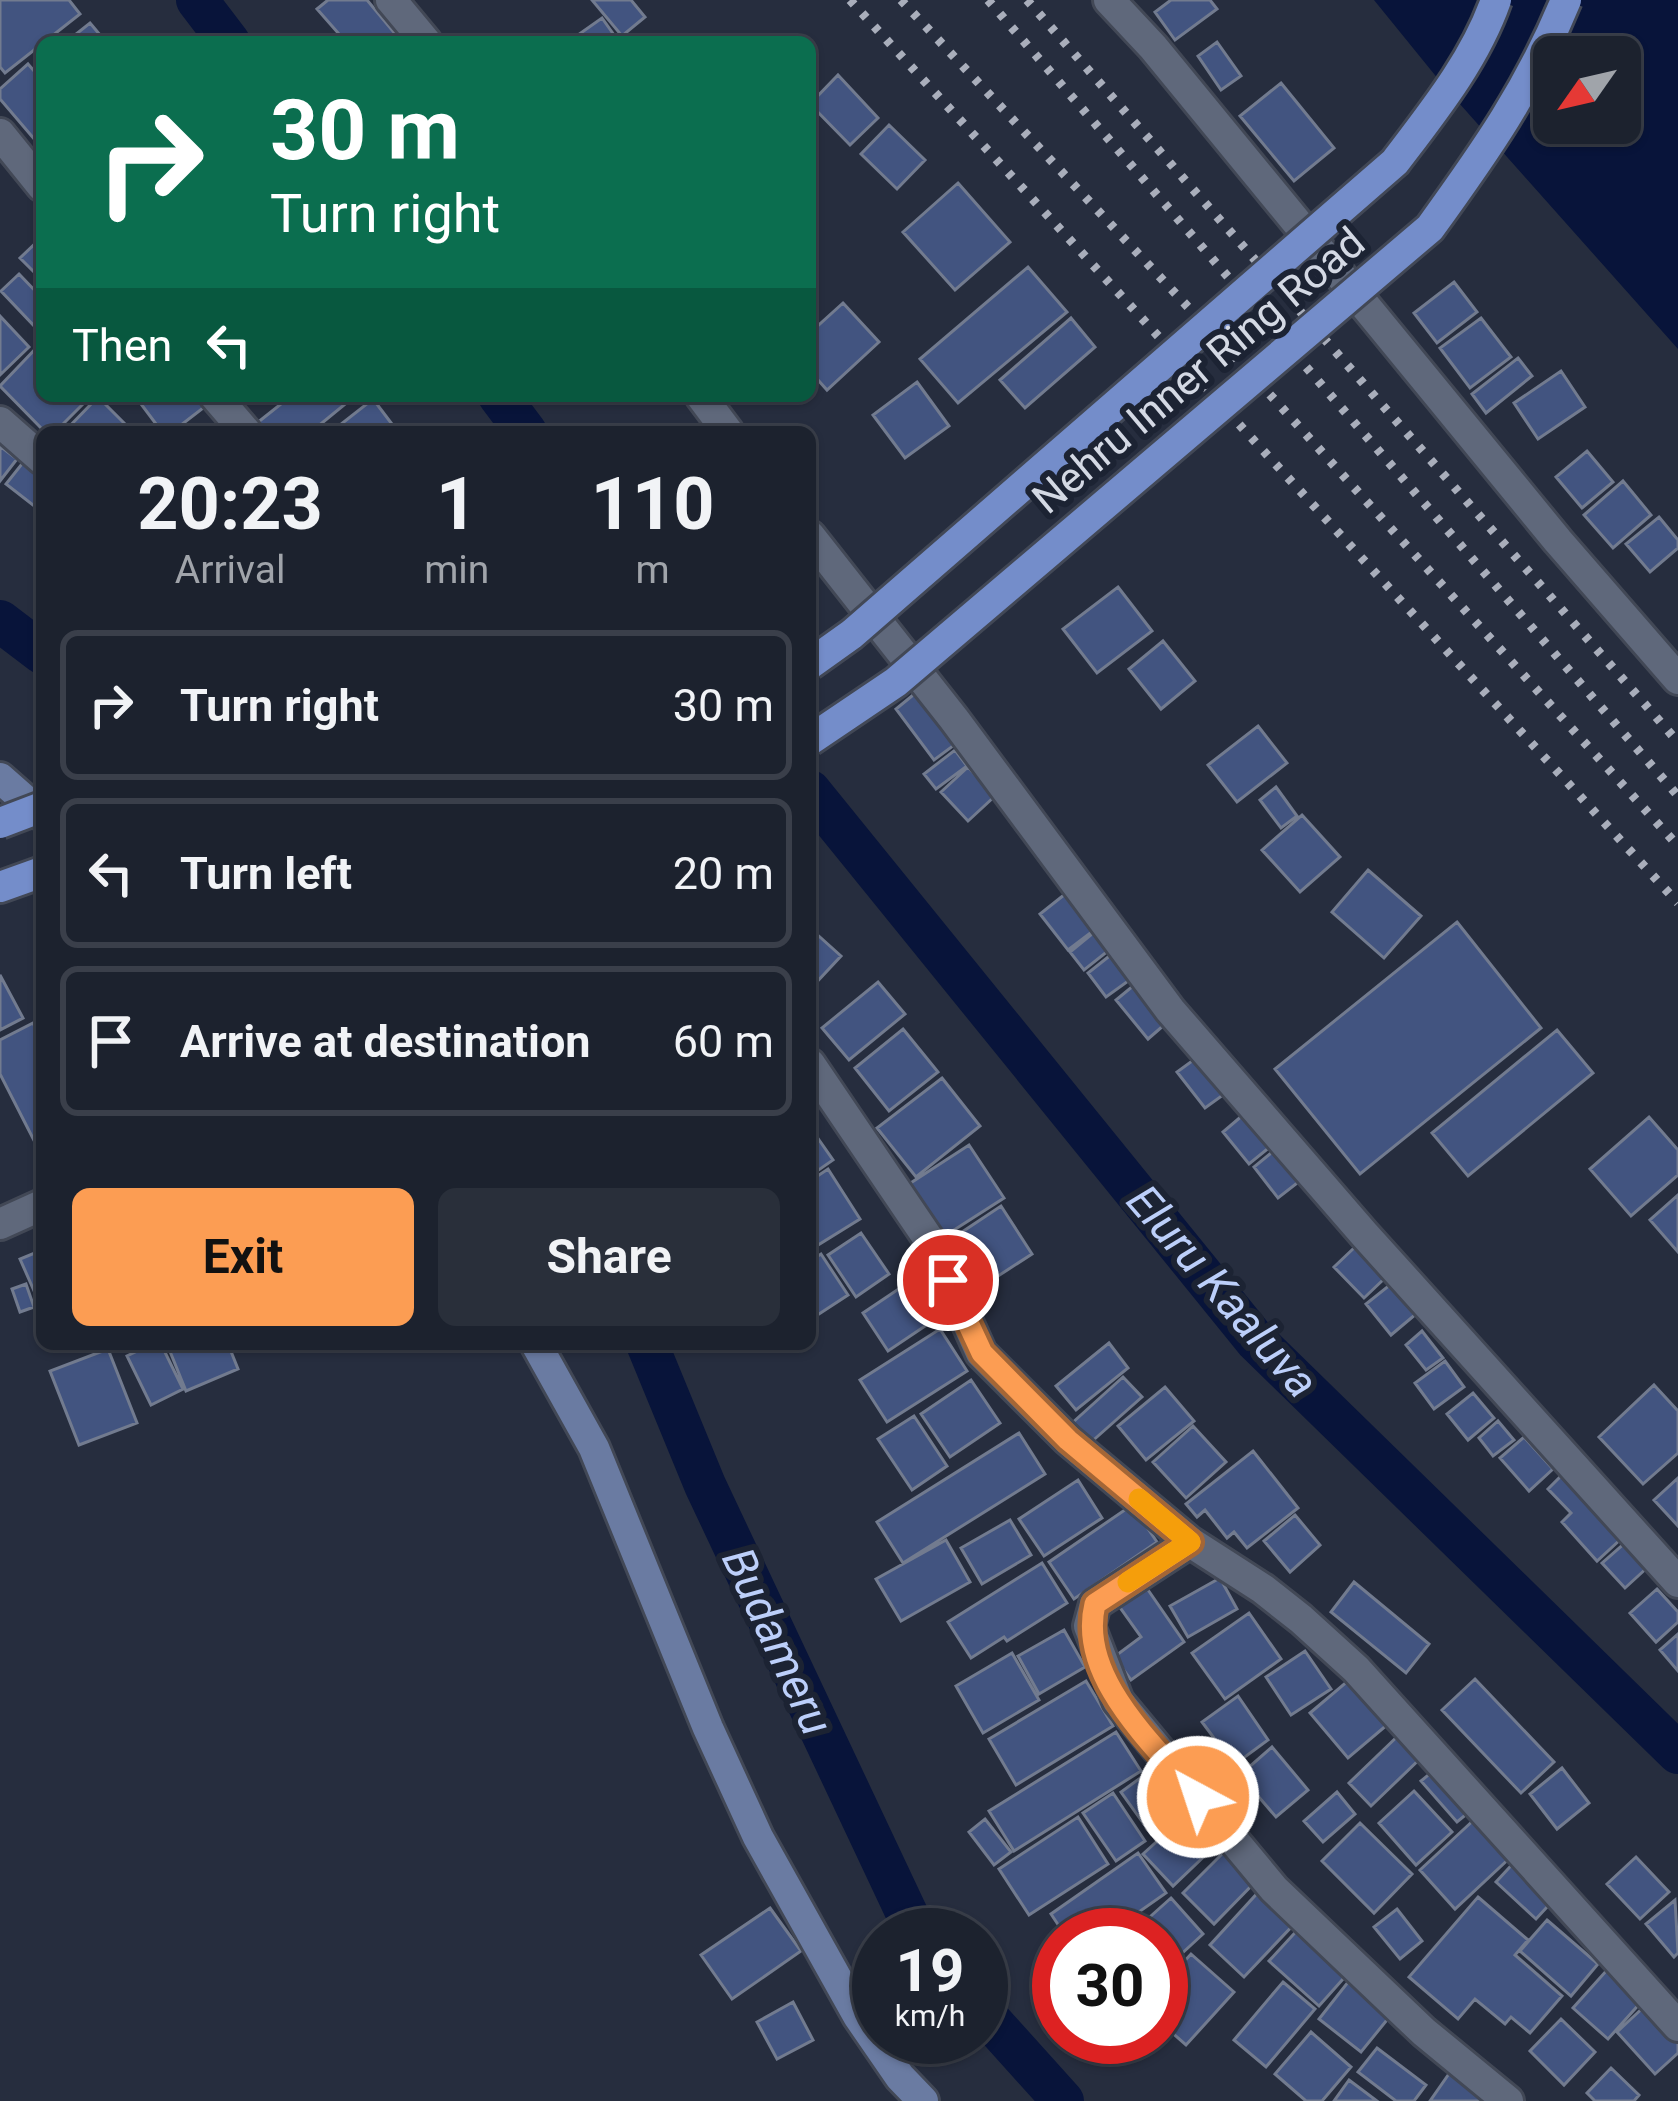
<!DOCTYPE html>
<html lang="en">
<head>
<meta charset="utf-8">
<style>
	:root { --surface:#1c222e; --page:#292f3a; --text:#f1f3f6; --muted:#a0a4aa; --line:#3a3f4a; --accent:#fc9d53 }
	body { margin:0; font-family:Roboto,sans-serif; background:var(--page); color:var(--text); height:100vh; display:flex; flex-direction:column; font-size:45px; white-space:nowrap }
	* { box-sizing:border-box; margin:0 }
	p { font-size:39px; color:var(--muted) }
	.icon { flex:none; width:66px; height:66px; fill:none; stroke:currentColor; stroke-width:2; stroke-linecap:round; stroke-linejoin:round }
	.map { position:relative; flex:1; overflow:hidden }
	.panel { position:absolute; left:36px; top:426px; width:780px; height:924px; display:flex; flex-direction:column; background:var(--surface); border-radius:18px; box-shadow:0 3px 9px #0004,0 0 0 3px var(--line) }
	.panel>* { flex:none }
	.hud { position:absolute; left:36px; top:36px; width:780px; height:366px; border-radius:18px; box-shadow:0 3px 9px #0004,0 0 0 3px var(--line); background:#0b6e4f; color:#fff; overflow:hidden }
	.needle { width:78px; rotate:236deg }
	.tools { position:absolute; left:1533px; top:36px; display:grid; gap:24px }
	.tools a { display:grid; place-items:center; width:108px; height:108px; border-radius:18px; background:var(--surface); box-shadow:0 3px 9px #0004,0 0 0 3px var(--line); font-size:60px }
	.speed { position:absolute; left:852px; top:1908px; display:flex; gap:24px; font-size:60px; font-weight:700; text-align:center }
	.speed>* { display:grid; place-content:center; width:156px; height:156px; border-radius:50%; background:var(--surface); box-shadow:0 3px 9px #0004,0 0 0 3px var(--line); line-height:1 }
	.speed small { font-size:30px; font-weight:400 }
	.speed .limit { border:18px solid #d22; background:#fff; color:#111 }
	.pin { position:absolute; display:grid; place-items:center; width:102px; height:102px; color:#fff; margin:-51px; border:6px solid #fff; border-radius:50%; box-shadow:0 3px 12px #0007 }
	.me { position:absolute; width:132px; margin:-66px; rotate:320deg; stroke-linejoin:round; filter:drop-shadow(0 0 9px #0008) }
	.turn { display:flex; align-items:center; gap:42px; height:252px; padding:0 36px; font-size:54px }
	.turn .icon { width:156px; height:156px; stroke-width:2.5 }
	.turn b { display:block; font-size:84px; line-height:102px }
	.then { display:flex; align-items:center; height:114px; padding:0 36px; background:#0003; gap:24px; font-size:45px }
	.eta { display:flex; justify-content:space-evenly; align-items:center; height:204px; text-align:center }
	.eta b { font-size:72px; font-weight:700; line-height:84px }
	.primary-button { display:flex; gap:24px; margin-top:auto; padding:24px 36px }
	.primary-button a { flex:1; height:138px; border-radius:18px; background:var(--accent); color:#111; font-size:48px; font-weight:700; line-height:138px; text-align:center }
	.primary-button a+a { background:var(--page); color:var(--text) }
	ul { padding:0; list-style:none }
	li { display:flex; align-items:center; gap:36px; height:150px; margin:0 24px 18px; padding:0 12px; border:6px solid var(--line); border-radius:18px }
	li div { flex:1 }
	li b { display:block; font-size:45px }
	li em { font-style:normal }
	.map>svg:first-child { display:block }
</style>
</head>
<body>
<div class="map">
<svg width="1678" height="2101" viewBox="0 0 1678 2101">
	<rect width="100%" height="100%" fill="#262d3e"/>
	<path fill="#08143a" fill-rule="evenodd" d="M1374 0H1678V349L1443 85ZM1554 57H1620V123H1554Z"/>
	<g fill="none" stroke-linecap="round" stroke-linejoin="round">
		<path stroke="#08143a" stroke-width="42" d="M197 0 229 42
			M499 396 526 432
			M0 621 42 653
			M810 791 1256 1341 1678 1753
			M647 1344 705 1485 917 1935
			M981 2010 1063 2101"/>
	</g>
	<path fill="#425480" stroke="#727b8f" stroke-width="3" d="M0 0H69L80 14 5 73 0 67Z
		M328 0H367L402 42H346L317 9Z
		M592 0H631L645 17 622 36Z
		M1171 0H1210L1217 9 1175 40 1155 12Z
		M602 18 619 42H568Z
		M90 23 106 42H66Z
		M1217 42 1241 76 1221 90 1198 56Z
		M28 64 42 80 41 147 0 99V89Z
		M838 75 878 118 850 145 810 104Z
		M1281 83 1334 148 1294 181 1240 116Z
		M889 125 925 160 897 189 861 154Z
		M958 183 1010 242 955 290 903 232Z
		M42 237V280L20 258Z
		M1028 267 1067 312 958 403 920 359Z
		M19 274 42 298V326L38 330 1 291Z
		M1454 282 1477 312 1437 343 1414 313Z
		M843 303 879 342 827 390 810 371V333Z
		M0 316 29 347 0 375Z
		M1071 318 1095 347 1025 408 1000 380Z
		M1481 318 1511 357 1470 388 1440 348Z
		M42 342V396H91L55 432H45L0 386Z
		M1518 358 1532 376 1486 413 1472 394Z
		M1561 371 1585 407 1538 439 1514 403Z
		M917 382 949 426 905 458 873 415Z
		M135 396H200L207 405 172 432H162Z
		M291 396H355L311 432H265L257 423Z
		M98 397 124 423 115 432H64Z
		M373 399 398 432H331Z
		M0 446 17 459 0 481Z
		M1587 451 1613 482 1582 508 1556 477Z
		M25 460 42 473V512L6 484Z
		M1623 481 1651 515 1613 548 1584 515Z
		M1659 517 1678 540V548L1650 572 1626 544Z
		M1118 587 1152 631 1097 673 1063 629Z
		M1163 641 1195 681 1161 709 1129 669Z
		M918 691 957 743 934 760 896 709Z
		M1258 726 1287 763 1237 802 1208 765Z
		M955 750 967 766 936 789 924 774Z
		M968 767 995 796 968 821 941 792Z
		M1276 787 1297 816 1281 828 1260 800Z
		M1302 815 1340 857 1300 892 1262 850Z
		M1368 870 1421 916 1384 958 1332 912Z
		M1069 891 1097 928 1068 950 1040 914Z
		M1457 922 1541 1028 1360 1174 1275 1069Z
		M811 929 841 956 813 986 810 984Z
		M1098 929 1113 947 1084 970 1070 952Z
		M1112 954 1131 979 1106 997 1088 973Z
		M0 975 23 1018 0 1030Z
		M1139 981 1171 1019 1148 1039 1116 1000Z
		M878 982 905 1014 849 1060 822 1028Z
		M33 1023 42 1041V1156L0 1074V1040Z
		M903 1029 938 1072 889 1111 855 1068Z
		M1557 1030 1593 1073 1468 1176 1432 1133Z
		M1203 1053 1230 1090 1205 1108 1177 1072Z
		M942 1078 980 1126 916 1177 877 1128Z
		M1250 1109 1276 1142 1249 1164 1223 1132Z
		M1649 1117 1678 1150V1175L1631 1216 1590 1169Z
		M810 1127 833 1160 810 1176Z
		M969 1145 1004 1198 940 1239 906 1186Z
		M1276 1149 1301 1180 1278 1198 1254 1167Z
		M828 1169 860 1219 810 1250V1181Z
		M1678 1195V1252L1650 1220Z
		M1001 1206 1032 1254 978 1289 947 1242Z
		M861 1233 889 1274 856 1297 828 1255Z
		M1355 1247 1385 1278 1364 1298 1334 1267Z
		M42 1250V1309L20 1259Z
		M821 1254 848 1295 816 1316 810 1307V1261Z
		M26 1284 34 1307 20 1312 12 1289Z
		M906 1284 931 1322 888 1351 863 1313Z
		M1391 1284 1416 1314 1391 1335 1366 1304Z
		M940 1329 967 1371 887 1422 860 1380Z
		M1422 1331 1443 1358 1426 1370 1406 1345Z
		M1109 1343 1128 1368 1076 1410 1056 1386Z
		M152 1344H161L183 1389 151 1405 127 1356Z
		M167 1344H228L238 1369 186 1391Z
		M108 1349 137 1423 79 1445 50 1371Z
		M1445 1361 1464 1387 1434 1409 1415 1383Z
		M1123 1377 1142 1397 1089 1444 1071 1424Z
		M971 1380 1000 1423 950 1457 921 1414Z
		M1654 1385 1678 1411V1453L1643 1484 1599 1437Z
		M1165 1387 1194 1421 1146 1460 1118 1426Z
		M1473 1393 1494 1418 1468 1440 1447 1414Z
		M914 1416 947 1466 912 1490 878 1439Z
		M1498 1421 1514 1440 1493 1456 1479 1438Z
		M1193 1426 1226 1462 1186 1498 1153 1462Z
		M1019 1433 1045 1474 903 1563 877 1522Z
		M1524 1437 1553 1469 1529 1491 1500 1458Z
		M1253 1451 1298 1508 1247 1548 1234 1532 1227 1538 1205 1510 1197 1517 1186 1504Z
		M1563 1474 1622 1538 1597 1561 1562 1522 1571 1513 1548 1489Z
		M1678 1478V1526L1654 1500Z
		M1078 1480 1102 1518 1044 1556 1019 1519Z
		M1132 1505 1157 1542 1074 1599 1049 1562Z
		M1295 1515 1320 1545 1290 1572 1264 1541Z
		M1010 1520 1031 1555 982 1584 961 1548Z
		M946 1540 970 1582 901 1621 876 1579Z
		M1627 1541 1649 1566 1625 1588 1602 1563Z
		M1042 1563 1067 1603 1007 1641 1004 1637 971 1658 948 1622Z
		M1220 1578 1237 1609 1188 1637 1170 1606Z
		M1354 1582 1429 1644 1406 1673 1331 1612Z
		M1146 1587 1184 1642 1131 1680 1114 1657 1141 1637 1119 1606Z
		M1657 1589 1678 1612V1622L1656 1642 1630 1613Z
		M1249 1613 1281 1659 1225 1699 1192 1653Z
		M1064 1630 1085 1667 1039 1694 1018 1656Z
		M1678 1634V1671L1660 1650Z
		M1305 1651 1331 1689 1291 1715 1266 1677Z
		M1012 1653 1039 1700 983 1733 956 1686Z
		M1356 1674 1394 1719 1348 1758 1310 1713Z
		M1475 1679 1554 1762 1521 1793 1442 1710Z
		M1086 1681 1113 1726 1016 1785 989 1739Z
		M1238 1696 1268 1740 1234 1765 1202 1722Z
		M1404 1730 1426 1753 1371 1806 1349 1783Z
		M1116 1732 1141 1771 1014 1851 989 1811Z
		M1272 1747 1308 1790 1276 1817 1240 1775Z
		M1438 1767 1474 1808 1457 1822 1421 1781Z
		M1562 1768 1589 1803 1557 1829 1530 1794Z
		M1150 1771 1180 1813 1151 1834 1121 1792Z
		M1414 1791 1452 1832 1416 1865 1379 1823Z
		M1337 1792 1355 1814 1323 1842 1304 1821Z
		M1113 1793 1145 1841 1116 1861 1083 1813Z
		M1187 1814 1216 1845 1173 1886 1143 1854Z
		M1478 1816 1514 1854 1455 1909 1420 1870Z
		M1078 1817 1108 1864 1029 1915 999 1869Z
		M985 1819 1011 1852 994 1865 969 1832Z
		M1360 1823 1412 1874 1374 1913 1322 1861Z
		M1227 1849 1258 1879 1214 1924 1183 1893Z
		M1138 1853 1166 1893 1106 1935H1065L1051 1914Z
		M1519 1857 1559 1894 1536 1919 1496 1882Z
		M1636 1857 1669 1892 1640 1919 1607 1884Z
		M1263 1887 1298 1920 1244 1977 1210 1945Z
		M1478 1897 1528 1940 1515 1955 1562 1996 1530 2033 1511 2017 1505 2024 1475 1999 1458 2019 1409 1977Z
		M1171 1898 1203 1934 1165 1969 1161 1965V1935L1132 1933Z
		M1675 1900 1678 1953 1674 1957 1646 1924Z
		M770 1908 801 1951 732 1999 701 1955Z
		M1397 1909 1422 1941 1400 1959 1374 1927Z
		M1547 1920 1598 1964 1571 1996 1520 1951Z
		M1302 1925 1351 1970 1319 2006 1269 1961Z
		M1191 1954 1234 1992 1186 2045 1161 2023V1987Z
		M1607 1970 1642 2001 1608 2039 1573 2008Z
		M1352 1977 1395 2010 1361 2052 1319 2019Z
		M1283 1982 1315 2009 1266 2067 1234 2040Z
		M793 2002 813 2040 777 2059 757 2022Z
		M1648 2003 1678 2035V2053L1655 2074 1617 2032Z
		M1561 2019 1595 2052 1564 2085 1530 2051Z
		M1311 2032 1351 2067 1322 2101H1306L1275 2074Z
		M1377 2048 1426 2085 1414 2101H1396L1358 2072Z
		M1453 2068 1499 2101H1430Z
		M1611 2068 1639 2095 1634 2101H1595L1587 2093Z
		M1349 2080 1377 2101H1334Z"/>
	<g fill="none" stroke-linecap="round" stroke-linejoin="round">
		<g stroke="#424856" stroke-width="36">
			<path id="street" d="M391 0 426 42
				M1109 0 1153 47 1558 541 1678 679
				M0 134 42 186
				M215 396 246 432
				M701 396 728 432
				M0 422 42 459
				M810 536 954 719 1170 1010 1364 1234 1678 1582
				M810 1064 932 1244 981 1353 1068 1440 1190 1542 1263 1589 1301 1619 1356 1669 1678 2026
				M0 1224 42 1205
				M1190 1542 1095 1604 1089 1626 1118 1701 1274 1889 1424 2032 1508 2101"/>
		</g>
		<g stroke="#424856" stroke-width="36">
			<path id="secondary" d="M0 778 42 815
				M536 1344 594 1448 708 1728 758 1837 858 2016 900 2077 923 2101"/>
		</g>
		<g stroke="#424856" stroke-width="36">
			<path id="primary" d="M0 887 42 872"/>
		</g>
		<use href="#street" stroke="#5f687b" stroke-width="30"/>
		<use href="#secondary" stroke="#6a7ba2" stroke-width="30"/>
		<use href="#primary" stroke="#748dca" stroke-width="30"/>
		<path stroke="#a9aebb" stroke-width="9" stroke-dasharray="6 12" stroke-linecap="butt" d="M850 0 1678 903
			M901 0 1274 399 1678 846
			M988 0 1678 796
			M1027 0 1678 742"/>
		<g stroke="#424856" stroke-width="36" stroke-linecap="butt">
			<path id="primary-bridge" d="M810 664 852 634 1395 162C1433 112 1475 60 1496 0
				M810 740 896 682 1430 228C1485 152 1530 88 1566 0
				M0 823 42 807"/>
		</g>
		<use href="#primary-bridge" stroke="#748dca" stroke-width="30"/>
	</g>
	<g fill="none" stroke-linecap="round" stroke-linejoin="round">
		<g stroke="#a46636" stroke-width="30">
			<path id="route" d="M948 1280 982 1353 1068 1440 1190 1542 1095 1604C1077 1678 1155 1745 1198 1797"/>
		</g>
		<use href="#route" stroke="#fc9d53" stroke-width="21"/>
		<path stroke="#f59e0b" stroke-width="21" d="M1128 1582 1190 1542 1139 1499"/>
	</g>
	<g text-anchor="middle" stroke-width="12" stroke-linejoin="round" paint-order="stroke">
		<g font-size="42" fill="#d4d9e4" stroke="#1c2333">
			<text transform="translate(1198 370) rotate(-40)" y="15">Nehru Inner Ring Road</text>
		</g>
		<g font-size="45" font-style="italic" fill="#bccffa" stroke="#1c2333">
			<text transform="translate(1223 1291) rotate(49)" y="16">Eluru Kaaluva</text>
			<text transform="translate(778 1641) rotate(65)" y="16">Budameru</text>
		</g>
	</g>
</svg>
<div class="tools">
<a><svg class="needle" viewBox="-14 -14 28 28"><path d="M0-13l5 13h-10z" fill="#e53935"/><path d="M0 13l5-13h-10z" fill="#a0a4aa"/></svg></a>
</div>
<div class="speed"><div>19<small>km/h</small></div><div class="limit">30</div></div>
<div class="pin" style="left:948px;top:1280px;background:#d93025"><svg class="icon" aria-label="arrive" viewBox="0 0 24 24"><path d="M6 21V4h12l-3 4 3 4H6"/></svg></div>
<svg class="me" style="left:1198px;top:1797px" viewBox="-20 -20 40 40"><circle r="17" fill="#fc9d53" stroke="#fff" stroke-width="3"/><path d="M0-11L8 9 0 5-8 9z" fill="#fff"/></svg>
<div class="hud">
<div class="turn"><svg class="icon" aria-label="right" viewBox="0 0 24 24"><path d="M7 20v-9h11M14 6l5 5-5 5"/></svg><div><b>30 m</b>Turn right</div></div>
<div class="then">Then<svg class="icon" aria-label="left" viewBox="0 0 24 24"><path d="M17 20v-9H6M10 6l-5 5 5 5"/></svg></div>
</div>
<section class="panel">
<div class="eta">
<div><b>20:23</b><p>Arrival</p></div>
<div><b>1</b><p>min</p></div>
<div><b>110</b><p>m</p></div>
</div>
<ul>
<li><svg class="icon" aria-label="right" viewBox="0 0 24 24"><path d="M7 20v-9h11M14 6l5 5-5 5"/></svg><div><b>Turn right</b></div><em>30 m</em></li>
<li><svg class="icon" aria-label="left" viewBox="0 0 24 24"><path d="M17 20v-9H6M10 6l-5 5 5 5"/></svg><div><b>Turn left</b></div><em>20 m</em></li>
<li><svg class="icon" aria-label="arrive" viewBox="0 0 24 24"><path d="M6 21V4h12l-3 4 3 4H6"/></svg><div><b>Arrive at destination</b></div><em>60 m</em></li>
</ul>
<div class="primary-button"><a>Exit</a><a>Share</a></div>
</section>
</div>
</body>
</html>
